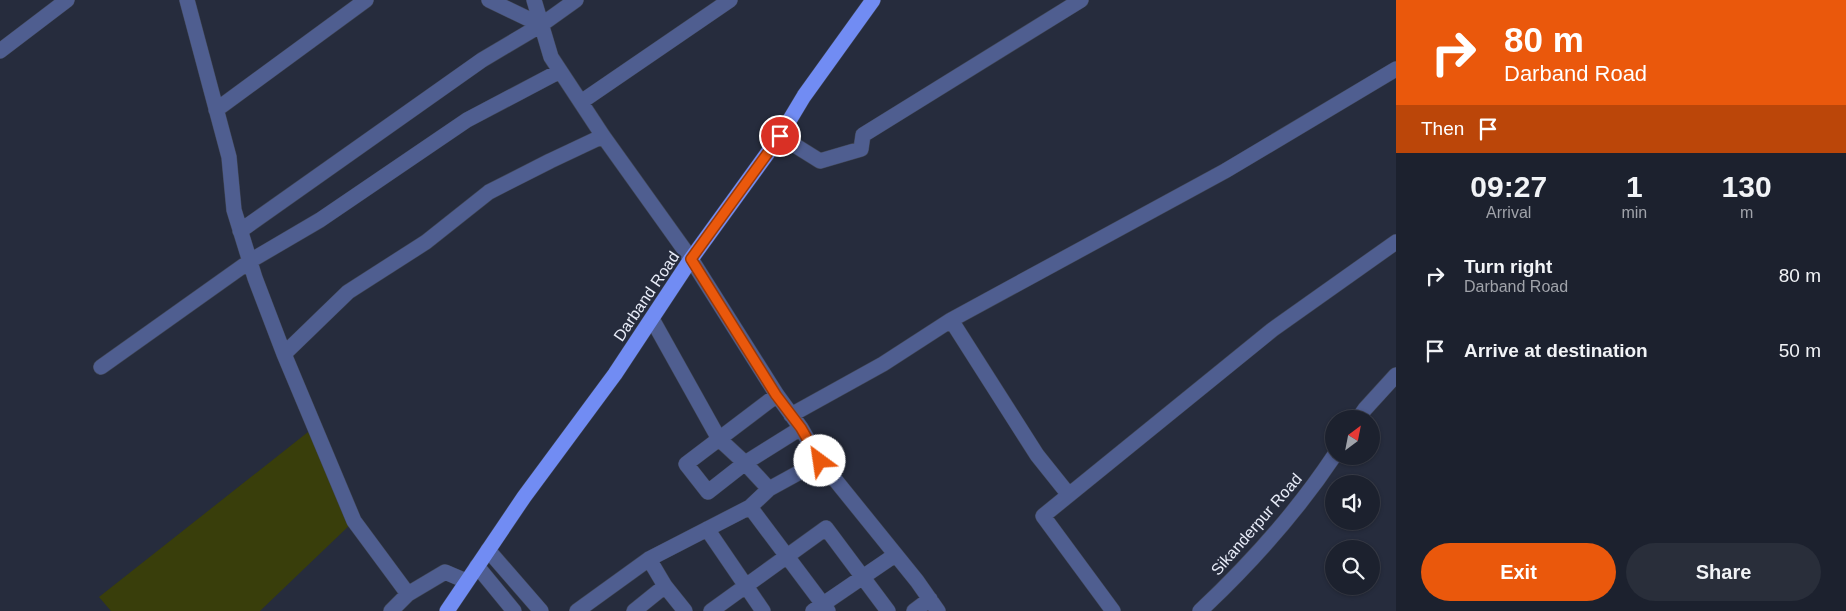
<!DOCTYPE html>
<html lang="en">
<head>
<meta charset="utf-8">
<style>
	:root { --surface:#1c212e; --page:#292e3a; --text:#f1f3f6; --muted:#a0a3aa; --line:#3a3e4a; --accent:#ea580c }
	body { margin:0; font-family:Arial,sans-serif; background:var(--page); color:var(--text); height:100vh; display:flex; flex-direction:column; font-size:19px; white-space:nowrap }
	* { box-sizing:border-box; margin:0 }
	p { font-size:16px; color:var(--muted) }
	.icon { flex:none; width:28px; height:28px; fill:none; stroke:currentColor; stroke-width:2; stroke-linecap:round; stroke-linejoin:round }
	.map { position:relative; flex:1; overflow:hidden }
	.side { display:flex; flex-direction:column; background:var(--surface); width:450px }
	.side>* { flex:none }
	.hud { background:#ea580c; color:#fff; overflow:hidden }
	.needle { width:32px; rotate:32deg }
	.controls { position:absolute; left:1325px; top:410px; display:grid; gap:10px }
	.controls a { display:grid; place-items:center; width:55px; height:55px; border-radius:50%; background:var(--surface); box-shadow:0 1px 4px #0004,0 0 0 1px var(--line); font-size:25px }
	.pin { position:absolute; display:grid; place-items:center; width:42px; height:42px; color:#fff; margin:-21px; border:2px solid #fff; border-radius:50%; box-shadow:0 1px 5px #0007 }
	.me { position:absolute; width:55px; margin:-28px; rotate:329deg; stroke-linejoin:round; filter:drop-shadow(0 0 4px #0008) }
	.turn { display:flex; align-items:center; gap:18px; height:105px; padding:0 25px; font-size:22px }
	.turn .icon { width:65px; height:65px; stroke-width:2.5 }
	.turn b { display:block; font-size:35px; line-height:42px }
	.then { display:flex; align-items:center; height:48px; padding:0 25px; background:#0003; gap:10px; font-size:19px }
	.eta { display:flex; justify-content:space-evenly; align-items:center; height:85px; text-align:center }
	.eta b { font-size:30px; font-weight:700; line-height:35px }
	.cta { display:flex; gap:10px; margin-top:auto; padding:10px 25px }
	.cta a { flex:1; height:58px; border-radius:30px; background:var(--accent); color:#fff; font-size:20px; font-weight:700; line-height:58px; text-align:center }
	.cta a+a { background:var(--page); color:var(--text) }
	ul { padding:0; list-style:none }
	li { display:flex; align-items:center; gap:15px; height:75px; padding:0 25px }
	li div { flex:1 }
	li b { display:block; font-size:19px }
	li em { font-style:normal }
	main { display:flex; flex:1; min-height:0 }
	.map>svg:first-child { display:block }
</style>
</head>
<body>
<main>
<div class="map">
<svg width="1396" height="611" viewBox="0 0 1396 611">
	<rect width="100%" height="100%" fill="#262c3d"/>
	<path fill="#393e0b" d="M308 432 354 521 260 611H111L99 597Z"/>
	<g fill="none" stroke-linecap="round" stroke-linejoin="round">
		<g stroke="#414757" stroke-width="16">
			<path id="minor" d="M187 0 229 157 234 210 255 278 284 354 354 521 408 594
				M489 0 541 25 576 0
				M534 0 551 57 603 136 691 259 777 395 801 428 820 461 917 581 938 611
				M0 51 67 0
				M581 102 730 0
				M216 110 366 0
				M780 136 820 161 861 149 863 135 1081 0
				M240 231 482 60 541 25
				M652 319 719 439 745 463 769 489
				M951 320 1037 455 1069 495
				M284 354 348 292 426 242 489 192 550 161 603 136
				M101 367 250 261 320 220 467 120 560 71
				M777 395 686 464 708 492 745 463 801 428
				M791 415 883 364 951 320 1225 171 1396 69
				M1358 419 1365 409 1396 375
				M750 507 828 611
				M707 529 763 611
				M488 550 541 611
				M649 559 665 586 685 611
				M477 566 514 611
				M391 611 408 594 445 572 466 581
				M577 611 649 559 750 507 769 489 820 461
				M634 611 665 586
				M711 611 826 528 888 611
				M813 611 895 555
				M914 611 930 599
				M1113 611 1043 516 1272 330 1396 242
				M1200 611C1250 564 1296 513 1334 456"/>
		</g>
		<g stroke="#414757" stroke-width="16">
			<path id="major" d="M447 611 524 497 615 374 691 259 780 136 804 96 873 0"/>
		</g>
		<use href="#minor" stroke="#4f5e90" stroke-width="15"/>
		<use href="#major" stroke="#718cf3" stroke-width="15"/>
	</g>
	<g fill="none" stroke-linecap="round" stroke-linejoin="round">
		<g stroke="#983908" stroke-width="12">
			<path id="route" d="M780 136 691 259 776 395 801 428 820 461"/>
		</g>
		<use href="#route" stroke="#ea580c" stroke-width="9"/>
	</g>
	<g text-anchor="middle" stroke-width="4" stroke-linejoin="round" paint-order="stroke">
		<g font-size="16" fill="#e8ecf8" stroke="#262c3d">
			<text transform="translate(646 296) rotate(-56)" y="6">Darband Road</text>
			<text transform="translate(1256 524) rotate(-49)" y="6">Sikanderpur Road</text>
		</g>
	</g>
</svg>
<div class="controls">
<a><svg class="needle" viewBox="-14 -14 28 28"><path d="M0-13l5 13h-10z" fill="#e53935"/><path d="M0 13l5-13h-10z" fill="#a0a3aa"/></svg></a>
<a><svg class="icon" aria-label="sound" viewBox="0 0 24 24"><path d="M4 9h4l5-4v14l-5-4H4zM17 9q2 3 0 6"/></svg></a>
<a><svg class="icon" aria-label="search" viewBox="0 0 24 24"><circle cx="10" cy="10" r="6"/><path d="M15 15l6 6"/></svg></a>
</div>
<div class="pin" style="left:780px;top:136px;background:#d93025"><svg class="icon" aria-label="arrive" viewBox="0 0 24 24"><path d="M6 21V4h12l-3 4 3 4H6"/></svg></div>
<svg class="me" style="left:820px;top:461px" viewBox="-20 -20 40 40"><circle r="19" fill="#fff"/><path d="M0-13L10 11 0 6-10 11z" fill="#ea580c"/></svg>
</div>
<section class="side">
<div class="hud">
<div class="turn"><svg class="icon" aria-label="right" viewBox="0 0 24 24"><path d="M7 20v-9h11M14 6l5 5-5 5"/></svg><div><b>80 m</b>Darband Road</div></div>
<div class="then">Then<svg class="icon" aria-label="arrive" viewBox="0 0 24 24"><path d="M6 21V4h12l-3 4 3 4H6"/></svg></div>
</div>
<div class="eta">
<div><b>09:27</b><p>Arrival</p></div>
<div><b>1</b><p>min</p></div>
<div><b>130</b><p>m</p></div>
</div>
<ul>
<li><svg class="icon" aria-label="right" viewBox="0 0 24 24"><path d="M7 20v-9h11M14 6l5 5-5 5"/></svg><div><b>Turn right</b><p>Darband Road</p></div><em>80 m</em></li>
<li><svg class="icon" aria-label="arrive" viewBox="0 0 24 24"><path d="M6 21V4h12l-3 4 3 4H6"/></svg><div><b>Arrive at destination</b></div><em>50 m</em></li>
</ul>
<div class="cta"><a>Exit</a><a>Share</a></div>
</section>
</main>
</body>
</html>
